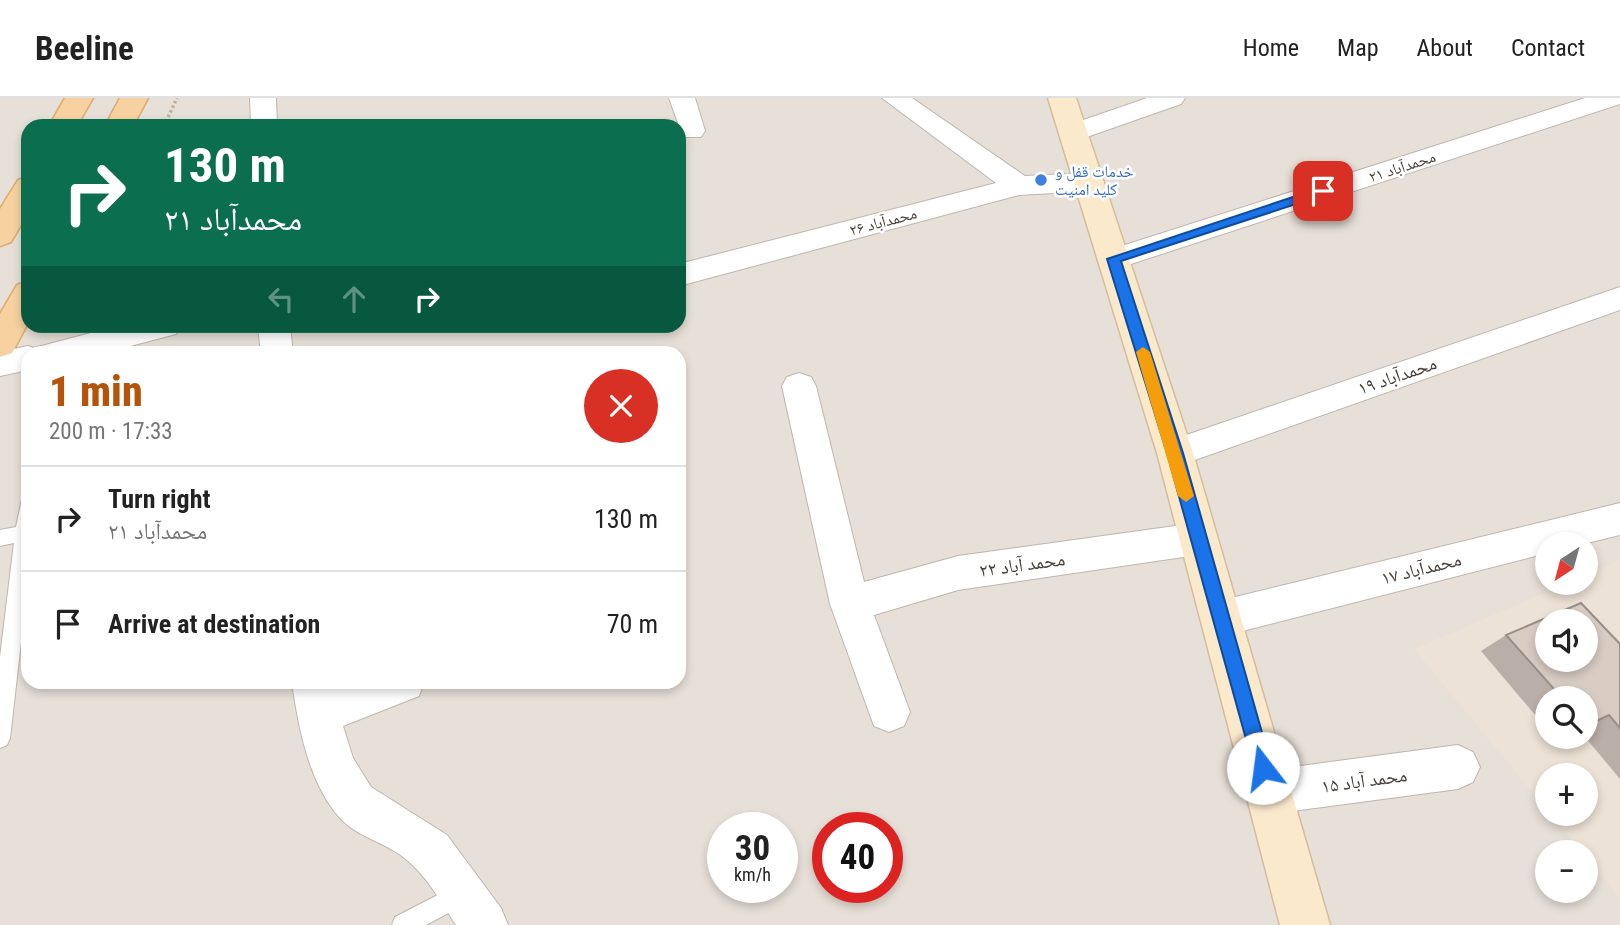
<!DOCTYPE html>
<html lang="en">
<head>
<meta charset="utf-8">
<style>
	:root { --surface:#fff; --page:#f6f6f6; --text:#222; --muted:#767676; --line:#e0e0e0; --accent:#b45309 }
	body { margin:0; font-family:"Roboto Condensed","Noto Naskh Arabic",sans-serif; background:var(--page); color:var(--text); height:100vh; display:flex; flex-direction:column; font-size:26px; white-space:nowrap }
	* { box-sizing:border-box; margin:0 }
	p { font-size:23px; color:var(--muted) }
	.icon { flex:none; width:38px; height:38px; fill:none; stroke:currentColor; stroke-width:2; stroke-linecap:round; stroke-linejoin:round }
	.map { position:relative; flex:1; overflow:hidden }
	.drawer { position:absolute; left:21px; top:248px; width:665px; height:343px; display:flex; flex-direction:column; background:var(--surface); border-radius:21px; box-shadow:0 4px 10px #0003 }
	.drawer>* { flex:none }
	.top-card { position:absolute; left:21px; top:21px; width:665px; height:214px; border-radius:21px; box-shadow:0 4px 10px #0003; background:#0b6e4f; color:#fff; overflow:hidden }
	.needle { width:46px; rotate:216deg }
	.fabs { position:absolute; left:1535px; top:434px; display:grid; gap:14px }
	.fabs a { display:grid; place-items:center; width:63px; height:63px; border-radius:50%; background:var(--surface); box-shadow:0 4px 10px #0003; font-size:35px }
	.speed { position:absolute; left:707px; top:714px; display:flex; gap:14px; font-size:35px; font-weight:700; text-align:center }
	.speed>* { display:grid; place-content:center; width:91px; height:91px; border-radius:50%; background:var(--surface); box-shadow:0 4px 10px #0003; line-height:1 }
	.speed small { font-size:18px; font-weight:400 }
	.speed .limit { border:10px solid #d22; background:#fff; color:#111 }
	.pin { position:absolute; display:grid; place-items:center; width:60px; height:60px; color:#fff; margin:-30px; border-radius:14px; box-shadow:0 4px 10px #0006 }
	.me { position:absolute; width:77px; margin:-38px; rotate:345deg; stroke-linejoin:round; filter:drop-shadow(0 0 5px #0008) }
	.turn { display:flex; align-items:center; gap:24px; height:147px; padding:0 28px; font-size:32px }
	.turn .icon { width:91px; height:91px; stroke-width:2.5 }
	.turn b { display:block; font-size:49px; line-height:60px }
	.lanes { display:flex; align-items:center; height:66px; padding:0 28px; background:#0003; justify-content:center; gap:35px; direction:ltr }
	.lanes .off { opacity:.35 }
	.round { display:grid; place-items:center; flex:none; width:74px; height:74px; border-radius:37px; background:var(--page) }
	.summary { display:flex; align-items:center; justify-content:space-between; height:119px; padding:0 28px }
	h1 { font-size:42px; font-weight:800; line-height:52px; color:var(--accent) }
	ul { padding:0; list-style:none }
	li { display:flex; align-items:center; gap:21px; height:105px; padding:0 28px; border-top:2px solid var(--line) }
	li div { flex:1 }
	li b { display:block; font-size:26px }
	li em { font-style:normal }
	header { display:flex; align-items:center; gap:42px; box-sizing:border-box; height:98px; padding:0 35px; background:var(--surface); border-bottom:2px solid var(--line) }
	header strong { font-size:33px }
	nav { display:flex; gap:38px; margin-inline-start:auto; font-size:24px }
	.map>svg:first-child { display:block }
</style>
</head>
<body>
<header>
<strong>Beeline</strong>
<nav><a>Home</a><a>Map</a><a>About</a><a>Contact</a></nav>
</header>
<div class="map">
<svg width="1620" height="827" viewBox="0 0 1620 827">
	<rect width="100%" height="100%" fill="#f4efea"/>
	<path fill="#e7e0d8" fill-rule="evenodd" d="M0 0H1620V827H0ZM28 28H679V228H28ZM28 256H679V584H28ZM1547 446H1586V485H1547ZM1547 523H1586V562H1547ZM1547 600H1586V639H1547ZM1547 677H1586V716H1547ZM723 730H782V789H723ZM828 730H887V789H828ZM1547 754H1586V793H1547Z"/>
	<path fill="#ece2d5" fill-rule="evenodd" d="M1620 462V800L1586 759V754H1582L1550 716H1586V677H1547V712L1414 551 1567 485H1586V477ZM1547 523H1586V562H1547ZM1547 600H1586V639H1547Z"/>
	<g fill="none" stroke-linecap="round" stroke-linejoin="round">
		<g stroke="#bfb5ad" stroke-width="2">
			<path id="lane" d="M28 399V483L10 640 7 647 0 650V559L14 445 0 448V432L16 429 22 401Z
				M461 785 469 788 472 796 469 804 426 827H392L395 819Z"/>
		</g>
		<g stroke="#bfb5ad" stroke-width="2">
			<path id="street" d="M250 0H276L277 28H251Z
				M669 0H695L705 33 701 39H683Z
				M882 0H912L1025 78 1090 75 1100 78 1104 84 1100 90 1090 93 1019 97 679 188V166L996 85Z
				M1147 0H1185L1181 6 1084 40H1066L1062 34 1066 28Z
				M1585 0H1620V6L1125 168 1114 171 1103 168 1099 161 1103 154Z
				M1620 189V212L1175 369 1163 365 1157 355 1163 345Z
				M117 228H181L176 236 100 256H28V272L0 278V254L28 248 34 250Z
				M258 228H290L293 256H261Z
				M799 275 811 279 816 288 864 484 958 458 1197 425 1210 430 1216 441 1210 452 1197 457 958 492 874 517 910 614 904 628 889 634 874 628 830 506 782 288 787 279Z
				M1620 405V437L1583 446H1547V455L1223 538 1209 533 1203 520 1209 507 1223 502Z
				M292 584H334L335 590 350 584H424L419 598 343 628 353 660 371 689 447 737 501 810 508 827H456C440 802 424 773 399 756 380 743 355 737 340 720 309 686 298 628 292 584Z
				M1458 647 1473 654 1480 669 1473 684 1458 691 1270 716 1254 710 1248 694 1254 678 1270 672Z"/>
		</g>
		<g stroke="#d3bd9e" stroke-width="3">
			<path id="secondary" d="M1048 0H1076L1193 355 1330 827H1280L1157 355Z"/>
		</g>
		<g stroke="#dcab6f" stroke-width="3">
			<path id="primary" d="M65 0H93L77 28H49Z
				M120 0H148L133 28H105Z
				M28 79V115L11 144 0 148V111L18 82Z
				M28 183V225L12 255 0 259V216L17 187Z"/>
		</g>
		<path stroke="#bfaf9f" stroke-width="3.5" stroke-dasharray="2.5 2.5" stroke-linecap="butt" d="M164 28 177 0"/>
		<use href="#lane" fill="#fff" fill-rule="evenodd"/>
		<use href="#street" fill="#fff" fill-rule="evenodd"/>
		<use href="#secondary" fill="#fbe9cc" fill-rule="evenodd"/>
		<use href="#primary" fill="#f7d19f" fill-rule="evenodd"/>
	</g>
	<path fill="#baafa8" d="M1506 537 1620 546V681L1585 639 1586 600H1547V631L1481 553Z"/>
	<path fill="#d8ccc3" stroke="#978f88" stroke-width="2" fill-rule="evenodd" d="M1581 505 1620 546V630L1609 617 1586 628V600H1562L1506 537ZM1547 523H1586V562H1547Z"/>
	<path fill="#1a73e8" stroke="#114b97" stroke-width="2" d="M1323 89 1329 93 1327 96 1121 163 1183 355 1272 670 1270 676 1263 679 1256 676 1254 670 1167 355 1107 161Z"/>
	<path fill="#f59e0b" d="M1143 249 1150 254 1194 398 1186 404 1178 398 1136 254Z"/>
	<circle fill="#3f7fe0" stroke="#fff" stroke-width="2.5" cx="1041" cy="82" r="7"/>
	<g text-anchor="middle" stroke-width="5" stroke-linejoin="round" paint-order="stroke">
		<g font-size="16" fill="#473f38" stroke="#fff">
			<text transform="translate(1402 68) rotate(-18)" y="6">محمدآباد ۲۱</text>
			<text transform="translate(883 123) rotate(-15)" y="6">محمدآباد ۲۶</text>
		</g>
		<g font-size="16" fill="#366cbe" stroke="#fff" text-anchor="start">
			<text x="1055" y="79">خدمات قفل و<tspan x="1055" dy="18">کلید امنیت</tspan></text>
		</g>
		<g font-size="19" fill="#473f38" stroke="#fff">
			<text transform="translate(1397 277) rotate(-19)" y="7">محمدآباد ۱۹</text>
			<text transform="translate(1022 466) rotate(-8)" y="7">محمد آباد ۲۲</text>
			<text transform="translate(1421 470) rotate(-14)" y="7">محمدآباد ۱۷</text>
			<text transform="translate(1364 682) rotate(-8)" y="7">محمد آباد ۱۵</text>
		</g>
	</g>
</svg>
<div class="fabs">
<a><svg class="needle" viewBox="-14 -14 28 28"><path d="M0-13l5 13h-10z" fill="#e53935"/><path d="M0 13l5-13h-10z" fill="#767676"/></svg></a>
<a><svg class="icon" aria-label="sound" viewBox="0 0 24 24"><path d="M4 9h4l5-4v14l-5-4H4zM17 9q2 3 0 6"/></svg></a>
<a><svg class="icon" aria-label="search" viewBox="0 0 24 24"><circle cx="10" cy="10" r="6"/><path d="M15 15l6 6"/></svg></a>
<a>+</a>
<a>−</a>
</div>
<div class="speed"><div>30<small>km/h</small></div><div class="limit">40</div></div>
<div class="pin" style="left:1323px;top:93px;background:#d93025"><svg class="icon" aria-label="arrive" viewBox="0 0 24 24"><path d="M6 21V4h12l-3 4 3 4H6"/></svg></div>
<svg class="me" style="left:1263px;top:670px" viewBox="-20 -20 40 40"><circle r="19" fill="#fff"/><path d="M0-13L10 11 0 6-10 11z" fill="#1a73e8"/></svg>
<div class="top-card">
<div class="turn"><svg class="icon" aria-label="right" viewBox="0 0 24 24"><path d="M7 20v-9h11M14 6l5 5-5 5"/></svg><div><b>130 m</b>محمدآباد ۲۱</div></div>
<div class="lanes"><svg class="icon off" aria-label="left" viewBox="0 0 24 24"><path d="M17 20v-9H6M10 6l-5 5 5 5"/></svg><svg class="icon off" aria-label="ahead" viewBox="0 0 24 24"><path d="M12 20V5M6 11l6-6 6 6"/></svg><svg class="icon" aria-label="right" viewBox="0 0 24 24"><path d="M7 20v-9h11M14 6l5 5-5 5"/></svg></div>
</div>
<section class="drawer">
<div class="summary"><div><h1>1 min</h1><p>200 m · 17:33</p></div><a class="round" style="background:#d93025;color:#fff"><svg class="icon" aria-label="close" viewBox="0 0 24 24"><path d="M6 6l12 12M18 6L6 18"/></svg></a></div>
<ul>
<li><svg class="icon" aria-label="right" viewBox="0 0 24 24"><path d="M7 20v-9h11M14 6l5 5-5 5"/></svg><div><b>Turn right</b><p>محمدآباد ۲۱</p></div><em>130 m</em></li>
<li><svg class="icon" aria-label="arrive" viewBox="0 0 24 24"><path d="M6 21V4h12l-3 4 3 4H6"/></svg><div><b>Arrive at destination</b></div><em>70 m</em></li>
</ul>
</section>
</div>
</body>
</html>
